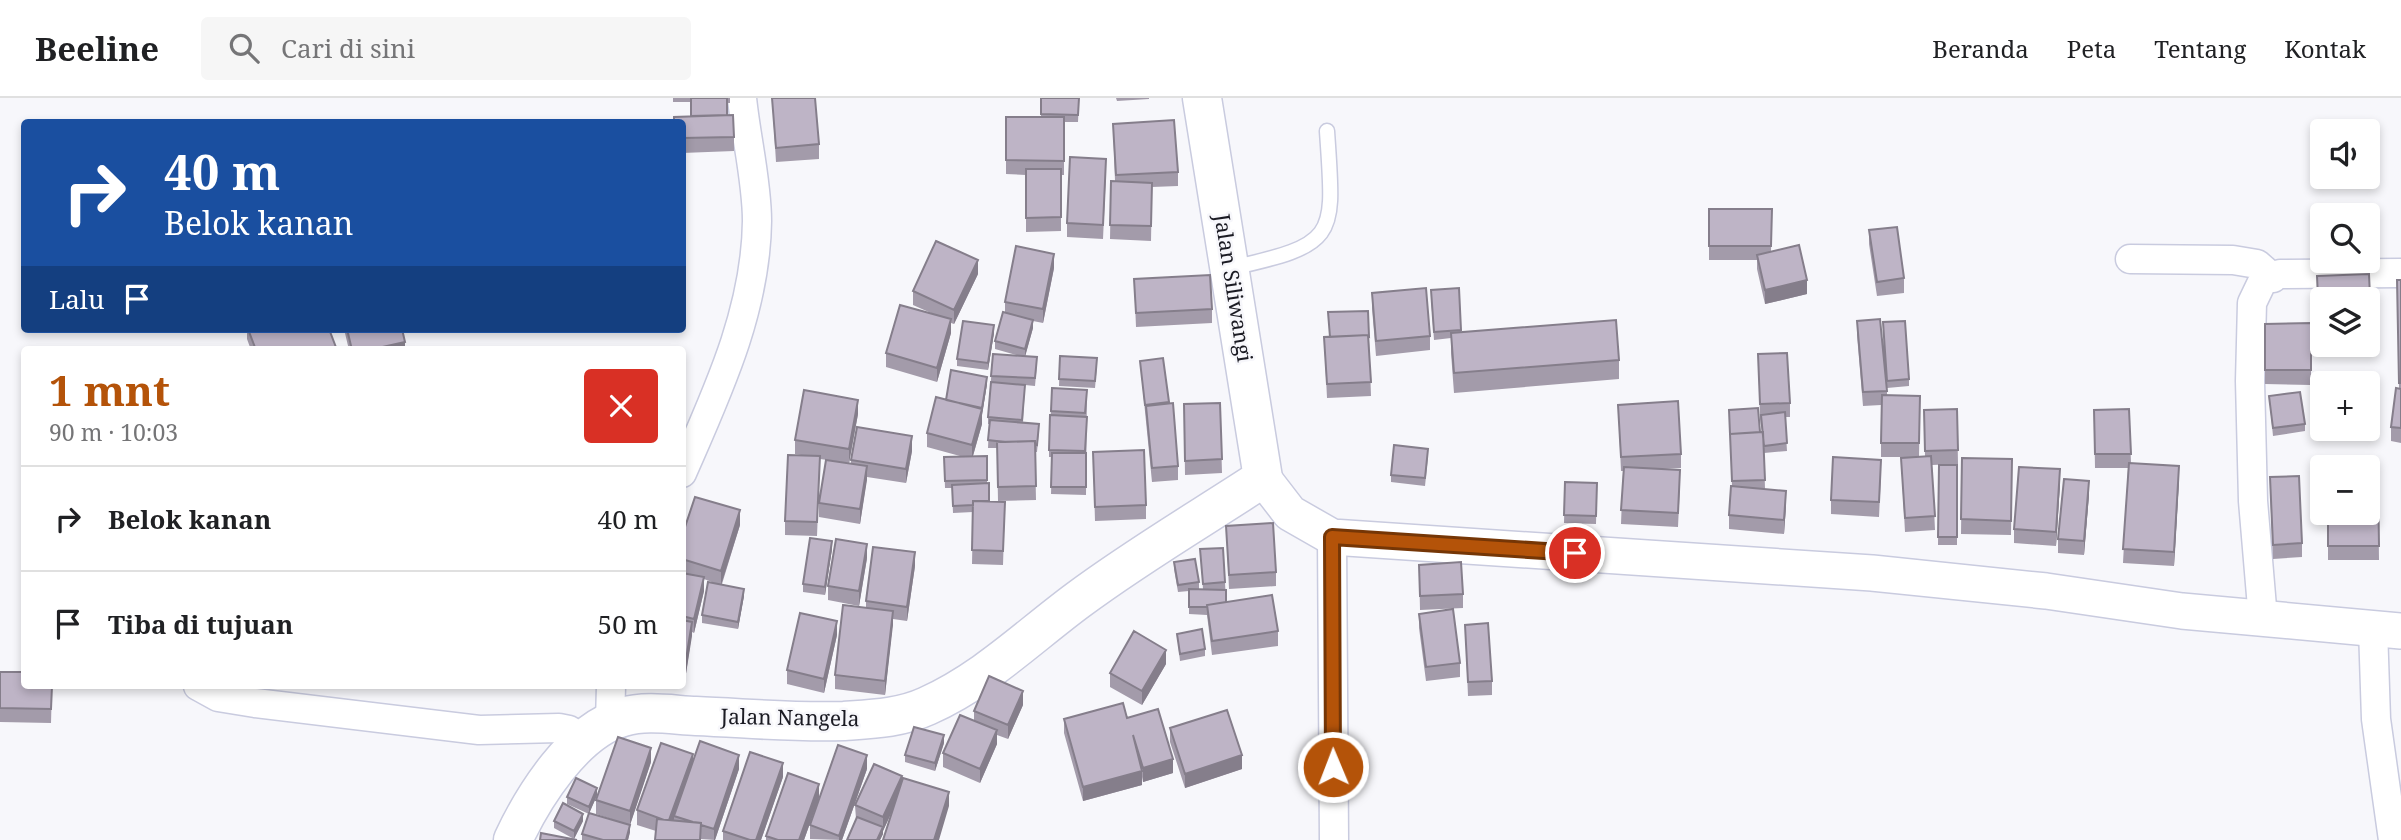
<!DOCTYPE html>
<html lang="id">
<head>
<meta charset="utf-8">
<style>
	:root { --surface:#fff; --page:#f6f6f6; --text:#202124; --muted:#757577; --line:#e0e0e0; --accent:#b45309 }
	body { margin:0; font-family:"Noto Serif",serif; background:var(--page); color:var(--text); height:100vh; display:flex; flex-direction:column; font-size:26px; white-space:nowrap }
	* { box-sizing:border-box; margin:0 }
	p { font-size:23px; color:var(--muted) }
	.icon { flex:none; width:38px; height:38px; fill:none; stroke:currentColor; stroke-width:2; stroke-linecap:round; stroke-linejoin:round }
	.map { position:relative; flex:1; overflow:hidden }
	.side { position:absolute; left:21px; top:248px; width:665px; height:343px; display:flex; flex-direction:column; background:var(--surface); border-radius:7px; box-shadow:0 4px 10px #0003 }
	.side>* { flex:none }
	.banner { position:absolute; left:21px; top:21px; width:665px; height:214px; border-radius:7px; box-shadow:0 4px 10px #0003; background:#1a4fa0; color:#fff; overflow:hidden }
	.buttons { position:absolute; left:2310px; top:21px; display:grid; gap:14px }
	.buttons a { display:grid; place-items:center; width:70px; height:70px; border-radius:7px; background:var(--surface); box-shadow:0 4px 10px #0003; font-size:35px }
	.pin { position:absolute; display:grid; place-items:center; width:60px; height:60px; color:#fff; margin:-30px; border:4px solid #fff; border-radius:50%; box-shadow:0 2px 7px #0007 }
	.me { position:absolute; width:77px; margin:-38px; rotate:359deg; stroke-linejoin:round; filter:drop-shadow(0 0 5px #0008) }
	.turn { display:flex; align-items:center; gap:24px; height:147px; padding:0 28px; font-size:32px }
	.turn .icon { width:91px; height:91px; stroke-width:2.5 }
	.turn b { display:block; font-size:49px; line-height:60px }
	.then { display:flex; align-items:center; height:66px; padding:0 28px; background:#0003; gap:14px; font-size:26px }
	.round { display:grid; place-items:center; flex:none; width:74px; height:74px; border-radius:7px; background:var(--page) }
	.headline { display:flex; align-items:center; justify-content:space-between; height:119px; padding:0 28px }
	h1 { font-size:42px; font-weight:700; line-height:52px; color:var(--accent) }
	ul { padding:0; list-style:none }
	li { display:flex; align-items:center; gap:21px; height:105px; padding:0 28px; border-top:2px solid var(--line) }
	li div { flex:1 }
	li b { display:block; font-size:26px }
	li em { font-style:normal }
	header { display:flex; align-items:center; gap:42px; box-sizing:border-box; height:98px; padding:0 35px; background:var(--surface); border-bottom:2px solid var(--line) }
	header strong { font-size:33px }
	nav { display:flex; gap:38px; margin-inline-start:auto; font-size:24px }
	.search { width:490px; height:63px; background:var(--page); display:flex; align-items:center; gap:18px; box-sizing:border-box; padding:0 24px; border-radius:7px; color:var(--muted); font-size:26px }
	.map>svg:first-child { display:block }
</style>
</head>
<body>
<header>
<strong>Beeline</strong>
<div class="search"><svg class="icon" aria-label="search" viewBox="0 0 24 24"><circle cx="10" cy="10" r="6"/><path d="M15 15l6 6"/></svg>Cari di sini</div>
<nav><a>Beranda</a><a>Peta</a><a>Tentang</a><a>Kontak</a></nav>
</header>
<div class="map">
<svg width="2401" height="742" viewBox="0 0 2401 742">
	<rect width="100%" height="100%" fill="#f7f7fb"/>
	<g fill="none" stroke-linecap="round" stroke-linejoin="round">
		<g stroke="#c9cbdf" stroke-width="17">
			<path id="service" d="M1231 170C1340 146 1334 139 1327 33"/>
		</g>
		<g stroke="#c9cbdf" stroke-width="31">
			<path id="minor" d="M2130 161 2233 162 2257 166 2273 180
				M682 375C717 295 756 213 757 123 757 83 746 40 742 0
				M1332 439 1334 742
				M2263 521 2253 403 2250 283 2252 205 2263 182 2280 176 2401 175
				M2373 530 2376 621 2393 742
				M198 588 218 599 255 605 479 632 559 630 569 632 584 643
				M610 624 611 588"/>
		</g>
		<g stroke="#c9cbdf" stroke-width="38">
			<path id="tertiary" d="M1263 380 1290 415 1332 439 1872 475 2046 493 2182 513 2401 533"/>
		</g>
		<g stroke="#c9cbdf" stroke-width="41">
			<path id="primary" d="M513 742C533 699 574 633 623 619 646 612 673 617 696 618 746 620 795 625 844 623 872 621 901 620 927 608 985 582 1028 539 1078 502 1137 458 1202 420 1263 380L1202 0"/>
		</g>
		<use href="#service" stroke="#fff" stroke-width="14"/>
		<use href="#minor" stroke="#fff" stroke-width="28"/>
		<use href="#tertiary" stroke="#fff" stroke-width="35"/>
		<use href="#primary" stroke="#fff" stroke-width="38"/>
	</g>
	<path fill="#a39baa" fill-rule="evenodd" d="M673 0H730V5H727V17L734 39V53L682 55V24L691 18V4H673Z
		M772 0 819 46V61L776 64Z
		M1041 0H1079L1078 24H1064V77H1061V133L1026 134V77L1006 76V19H1041Z
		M1116 0H1149V1L1117 3Z
		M1113 26 1178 74V88L1152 89 1151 143 1110 141 1111 83H1115Z
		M1106 75 1103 141 1067 139V125Z
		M1709 111H1772L1771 153 1807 196 1765 206 1757 171V162H1709Z
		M1869 132 1904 180V195L1877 198 1869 146Z
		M1054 170 1043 225 1033 223V230L1025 258 1037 266 1035 288 1025 287 1023 325 1039 333 1037 354H1035L1036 402 998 403 997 350H988L989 326H988V319L993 256 1020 258 995 251V243L1005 215V204Z
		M978 176 954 226 951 225V235L937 284 886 269V255L931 215 913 207V193Z
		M2369 176 2371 235H2368V201H2322V237H2319L2317 178Z
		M1134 181 1212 211V225L1136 229Z
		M2397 182H2401V345L2391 343V329L2399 291Z
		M1459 190 1461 234 1619 262V281L1454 295 1451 255V240L1434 242 1431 200Z
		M1372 195 1430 238V252L1376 258 1372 210Z
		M1857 223 1887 293V297L1920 298 1919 359 1925 358 1924 312 1957 311 1958 366 1932 367 1935 432 1905 434 1901 360 1910 359H1881V307L1863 308 1857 237Z
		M2311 225V287L2265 286V226Z
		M247 231H329L337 252H251L247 241Z
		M344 231H402L405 252H349Z
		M1883 232 1909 281V288L1887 290Z
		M994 235 988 272 957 268V261Z
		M1369 238 1371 298 1327 300 1324 239Z
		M1758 256 1790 305V319H1785L1787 353 1764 355V353L1765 391 1786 407 1784 436 1729 431V417L1732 388 1729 312 1760 334H1762L1760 321Z
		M1060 258 1097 267 1095 290 1059 288Z
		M1163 260 1178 368V382L1152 384 1140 263Z
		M987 286 982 317V326L973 358H987V385L989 403 1005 404 1003 467 972 466 973 414 953 415 952 390H945L944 359 960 358 927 349V335L946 302Z
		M1052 290 1087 292 1086 397 1051 396 1052 359H1049V352Z
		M2269 298 2305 326V333L2273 338Z
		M1220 305 1222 375 1185 377 1184 306Z
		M1618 307 1681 356V370L1660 371 1680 386 1678 429 1621 426 1623 373H1621Z
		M2129 311 2131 365 2179 382 2174 468 2123 465 2128 370H2095L2094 312Z
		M858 316 849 365 820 361 817 438 785 437V423L801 357 795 356V342Z
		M912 353 906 385 867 379 860 426 819 419V405L851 366V362Z
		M1093 354 1146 407V421L1095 423Z
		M1428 359 1425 388 1391 384V377Z
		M1962 360 2012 361 2011 437 1961 436Z
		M1939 367H1957V447H1938Z
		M1881 376 1879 419 1831 416V402Z
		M2378 379 2379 462H2328V415Z
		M1565 384 1597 385 1596 426 1564 425Z
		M2060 385 2056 448 2014 445V431Z
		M2270 393 2302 445V459L2273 461Z
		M2089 397 2084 457 2058 455V441Z
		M740 427 722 486 744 498 738 531 702 525V517L717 486 704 481V493L694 535 692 534 685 582H682V438Z
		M1226 428 1276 474V488L1229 491Z
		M832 451 825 497 803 494V486Z
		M1200 451 1225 484 1226 504 1278 533V548L1212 557 1207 517 1189 516V493L1178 494 1174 471V464L1199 484V491H1203Z
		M867 460 859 508 828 502V488Z
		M1419 467 1463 496V510L1420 512Z
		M915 468 907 523 893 521 885 597 835 591V577L866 510V503Z
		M1419 516 1460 565V579L1426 583 1419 530Z
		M1465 527 1492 583V597L1468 598Z
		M1177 536 1205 551V558L1180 563Z
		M837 537 824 595 787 586V572Z
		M1166 566 1142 607 1110 589V575Z
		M0 574 52 588 51 625 0 624Z
		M1023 607 1008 641 997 637V646L980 685 943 669V655L974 623V613Z
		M1127 620 1173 675 1143 684 1142 679V687L1083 703 1064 635V621Z
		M1170 630 1242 671 1185 690 1170 644Z
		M944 645 935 673 905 664V657Z
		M651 664 630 727V734L628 742H582V736L589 716 567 706V699L597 697ZM597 698 596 702V716L626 726 589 715Z
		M693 664 739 671 715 742 701 741V742L656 733 637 727V712Z
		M867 671 842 742 810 741V727Z
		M783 679 761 742H723V733Z
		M902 684 949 708 892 713 883 733V732V736L880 742H847L856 721 855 707Z
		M819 700 804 742H766V738Z
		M554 723H583L574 741 554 730Z"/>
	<path fill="#857e8b" d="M1054 156V170L1043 225V211Z
		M978 162V176L954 226V212Z
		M1807 182V196L1765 206V192Z
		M951 221V235L937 284V270Z
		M1033 222V230L1025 259V251Z
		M994 227V235L988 272V265Z
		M405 244V252H369Z
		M987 279V286L982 317V326L972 361V347L982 312Z
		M858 302V316L849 365V351Z
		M912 338V353L906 385V371Z
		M867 368V382L860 426V411Z
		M2179 368V382L2174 468V454Z
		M2060 371V385L2056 448V434Z
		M2089 383V397L2084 457V443Z
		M1786 393V407L1784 436V422Z
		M740 412V427L721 487V473Z
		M832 443V451L825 497V489Z
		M867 446V460L859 508V493Z
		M915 454V468L907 523V509Z
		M704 479V493L694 535V521Z
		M744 491V498L738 531V524Z
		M893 513V527L885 597V583Z
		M837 523V537L824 595V581Z
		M692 524V538L685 582V568Z
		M1166 552V566L1142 607V593Z
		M1023 593V607L1008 641V627Z
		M997 632V646L980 685V671Z
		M944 637V645L935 673V665Z
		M651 650V664L630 727V713Z
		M693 656V670L674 718V721L668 737V723Z
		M739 657V671L715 742H714V731Z
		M867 657V671L842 742H839V738Z
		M1242 657V671L1185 690V676Z
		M1173 661V675L1143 684V670Z
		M783 665V679L761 742H756Z
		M1142 673V687L1083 703V689Z
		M902 678V692L883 733V719Z
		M819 686V700L804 742H799Z
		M597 690V697L589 716V709Z
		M949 694V708L939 742H934Z
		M583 716V723L574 741V733Z
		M630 727V734L628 742H626Z
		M883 729V736L880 742H877Z"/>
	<path fill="#beb4c6" stroke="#857e8b" stroke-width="2" d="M691 0H727V17L691 18Z
		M772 0H815L819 46 776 50Z
		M1041 0H1079L1078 17 1041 16Z
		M733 17 734 39 682 40V24H674V19Z
		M1006 19H1064V63L1006 62Z
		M1174 22 1178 74 1116 77 1113 26Z
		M1070 59 1106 61 1103 127 1067 125Z
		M1026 71H1061V119L1026 120Z
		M1111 83 1152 85 1151 128 1110 127Z
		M1709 111H1772L1771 148H1709Z
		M1897 129 1904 180 1877 184 1869 132Z
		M936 143 978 162 954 212 913 193Z
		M1799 147 1807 182 1765 192 1757 157Z
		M1016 148 1054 156 1043 211 1005 204Z
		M2369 176 2371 221H2368V201H2322V223H2319L2317 178Z
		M1210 177 1212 211 1136 215 1134 181Z
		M2397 182H2401V285H2399Z
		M1426 190 1430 238 1376 243 1372 195Z
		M1459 190 1461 232 1434 234 1431 192Z
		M900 207 951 221 937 270 886 255Z
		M1368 213 1369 238 1368 237 1330 239 1328 214Z
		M1003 214 1033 222 1025 251 995 243Z
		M1880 221 1887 293 1863 294 1857 223Z
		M1616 222 1619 262 1454 275 1451 235Z
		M963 223 994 227 988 265 957 261Z
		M1905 223 1909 281 1887 283 1883 224Z
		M2311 225V272H2265V226Z
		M248 231H329L337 252H256Z
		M347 231H402L405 244 369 252H352Z
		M1368 237 1371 284 1327 286 1324 239Z
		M1787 255 1790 305 1760 306 1758 256Z
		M993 256 1037 259 1035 280 991 278Z
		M1060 258 1097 260 1095 283 1059 281Z
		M1163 260 1169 304 1145 307 1140 263Z
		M951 272 987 279 982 310 946 302Z
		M991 284 1025 287 1022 322 988 319Z
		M1052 290 1087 292 1085 315 1051 313Z
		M2396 290 2401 291V330L2391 329Z
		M804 292 858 302 849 351 795 342Z
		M2300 294 2305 326 2273 330 2269 298Z
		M1882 297 1920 298 1919 345H1881Z
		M936 299 982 311 972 347 927 335Z
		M1678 303 1681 356 1621 359 1618 307Z
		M1173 305 1178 368 1152 370 1146 308Z
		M1220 305 1222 361 1185 363 1184 306Z
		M1758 310 1760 334 1730 336 1729 312Z
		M1957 311 1958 352 1925 353 1924 312Z
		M2129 311 2131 356H2095L2094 312Z
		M1785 314 1787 345 1764 348 1761 317Z
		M1050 317 1087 319 1085 353 1049 352Z
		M990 322 1039 326 1037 347 1035 346V343L1005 344 988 342Z
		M857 329 912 338 906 371 851 362Z
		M1763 334 1765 382 1732 383 1730 336Z
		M1035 343 1036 388 998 389 997 344Z
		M1394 347 1428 351 1425 380 1391 377Z
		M1144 352 1146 407 1095 409 1093 354Z
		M1052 355H1086V389H1051Z
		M788 357 820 358 817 424 785 423Z
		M987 358V382L945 383 944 359Z
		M1931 358 1935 418 1905 420 1901 360Z
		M1833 359 1881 362 1879 404 1831 402Z
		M1962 360 2012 361 2011 423 1961 421Z
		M826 362 867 368 860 411 819 405Z
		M2129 365 2179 368 2174 454 2123 451Z
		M1939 367H1957V439H1938Z
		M1624 369 1680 372 1678 415 1621 412Z
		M2019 369 2060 371 2056 434 2014 431Z
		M2299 378 2302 445 2273 447 2270 379Z
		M2368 379H2378L2379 448H2328V415H2368Z
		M2064 381 2089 383 2084 443 2058 441Z
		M1565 384 1597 385 1596 418 1564 417Z
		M989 385V403H973V407L953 408 952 387Z
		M1731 388 1786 393 1784 422 1729 417Z
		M695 399 740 412 721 473 682 461V438Z
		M973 403 1005 404 1003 453 972 452Z
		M1273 425 1276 474 1229 477 1226 428Z
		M810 440 832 443 825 489 803 486Z
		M836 441 867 446 859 493 828 488Z
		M873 449 915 454 907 509 866 503Z
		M1223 450 1225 484 1203 486 1200 451Z
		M1195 461 1199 484 1178 487 1174 464Z
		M1461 464 1463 496 1420 498 1419 467Z
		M682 475 704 479 694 521 682 518Z
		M708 484 744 491 738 524 702 517Z
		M1189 491 1226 492V504L1207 507V509H1189Z
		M1272 497 1278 533 1212 543 1207 507Z
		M843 507 893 513 885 583 835 577Z
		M1453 511 1460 565 1426 569 1419 516Z
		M800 515 837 523 824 581 787 572Z
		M682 522 692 524 685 568H682Z
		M1488 525 1492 583 1468 584 1465 527Z
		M1202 531 1205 551 1180 556 1177 536Z
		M1134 533 1166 552 1142 593 1110 575Z
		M0 574H24V588H52L51 611 0 610Z
		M989 578 1023 593 1008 627 974 613Z
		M1123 605 1127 620 1158 611 1173 661 1143 670 1133 637 1142 673 1083 689 1064 621Z
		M1227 612 1242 657 1185 676 1170 630Z
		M960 617 997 632 980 671 943 655Z
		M914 629 944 637 935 665 905 657Z
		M618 639 651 650 630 713 596 702Z
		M700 643 739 657 714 731 701 727V725L693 724 674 718Z
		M661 645 693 656 669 722H664L637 712Z
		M838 647 867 657 839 738 810 727Z
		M750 654 783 665 756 742H750L723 733Z
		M874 666 902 678 883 719 855 707Z
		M788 675 819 686 799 742H778L766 738Z
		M576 680 597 690 589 709 567 699Z
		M903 680 949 694 934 742H883Z
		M563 705 583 716 574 733 554 723Z
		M589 715 630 727 626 742H603L582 736Z
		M857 719 883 729 877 742H847Z
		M657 721 701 725 700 742H655Z
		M541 735 577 742H540Z"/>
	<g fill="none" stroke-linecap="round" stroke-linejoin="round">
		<g stroke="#753606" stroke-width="18">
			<path id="route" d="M1333 669 1332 439 1575 455"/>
		</g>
		<use href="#route" stroke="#b45309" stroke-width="12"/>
	</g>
	<g text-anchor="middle" stroke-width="5" stroke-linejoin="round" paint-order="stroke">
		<g font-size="21" fill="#1b1b23" stroke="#f7f7fb">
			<text transform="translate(1233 190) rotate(81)" y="7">Jalan Siliwangi</text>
			<text transform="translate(790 620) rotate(1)" y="7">Jalan Nangela</text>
		</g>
	</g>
</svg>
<div class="buttons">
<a><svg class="icon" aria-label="sound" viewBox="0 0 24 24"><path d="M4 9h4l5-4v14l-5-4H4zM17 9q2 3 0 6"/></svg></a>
<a><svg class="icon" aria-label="search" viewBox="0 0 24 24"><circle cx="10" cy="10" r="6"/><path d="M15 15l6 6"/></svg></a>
<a><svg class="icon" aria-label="layers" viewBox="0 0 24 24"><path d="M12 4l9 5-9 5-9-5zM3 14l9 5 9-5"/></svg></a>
<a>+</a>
<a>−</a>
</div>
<div class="pin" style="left:1575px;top:455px;background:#d93025"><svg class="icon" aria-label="arrive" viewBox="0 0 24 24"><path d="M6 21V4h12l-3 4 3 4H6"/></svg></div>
<svg class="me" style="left:1333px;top:669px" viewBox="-20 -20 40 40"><circle r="17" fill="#b45309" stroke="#fff" stroke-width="3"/><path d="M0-11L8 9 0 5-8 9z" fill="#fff"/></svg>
<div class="banner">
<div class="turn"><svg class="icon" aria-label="right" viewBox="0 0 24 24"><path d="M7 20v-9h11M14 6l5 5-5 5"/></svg><div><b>40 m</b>Belok kanan</div></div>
<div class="then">Lalu<svg class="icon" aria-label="arrive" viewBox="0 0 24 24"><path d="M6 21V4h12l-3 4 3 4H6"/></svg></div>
</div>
<section class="side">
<div class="headline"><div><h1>1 mnt</h1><p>90 m · 10:03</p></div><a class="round" style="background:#d93025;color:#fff"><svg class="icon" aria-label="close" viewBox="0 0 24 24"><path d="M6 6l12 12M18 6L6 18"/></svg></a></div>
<ul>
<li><svg class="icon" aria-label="right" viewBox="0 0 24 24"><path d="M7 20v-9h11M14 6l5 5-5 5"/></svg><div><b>Belok kanan</b></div><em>40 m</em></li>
<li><svg class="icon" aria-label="arrive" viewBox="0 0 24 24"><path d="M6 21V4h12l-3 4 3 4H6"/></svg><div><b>Tiba di tujuan</b></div><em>50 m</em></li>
</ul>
</section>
</div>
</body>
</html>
